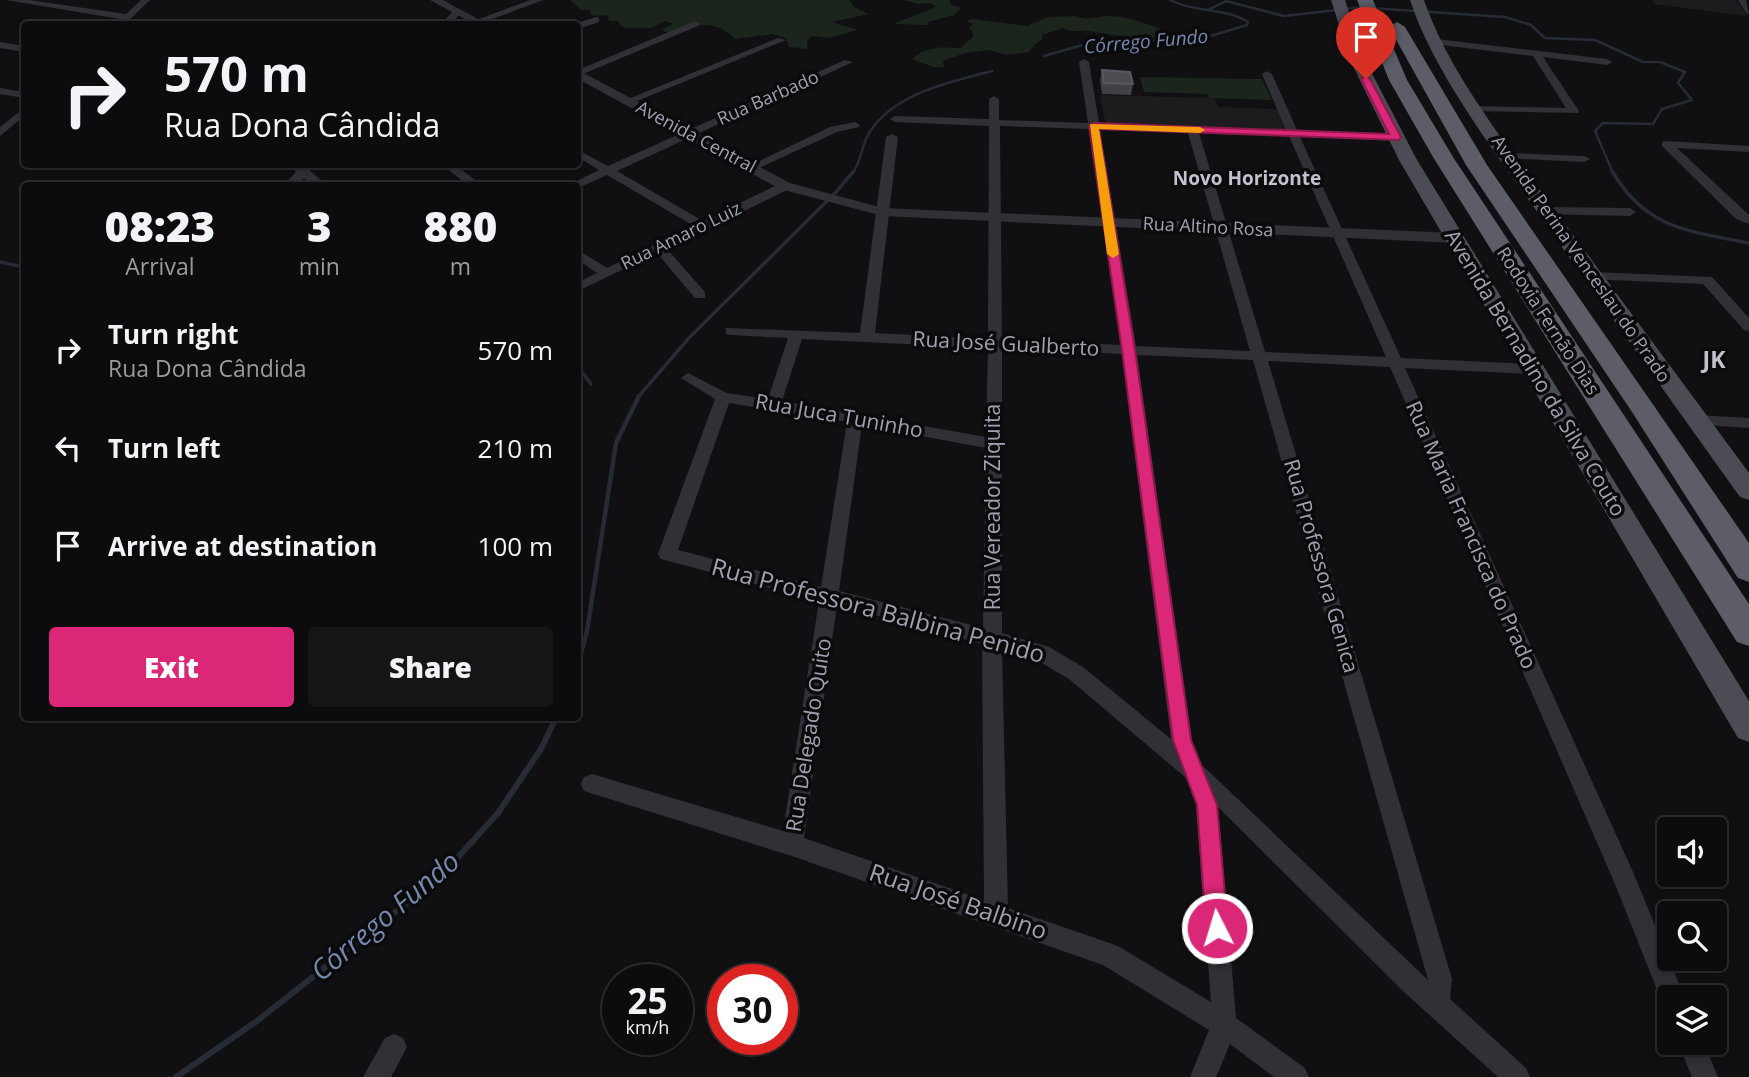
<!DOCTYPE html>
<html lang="en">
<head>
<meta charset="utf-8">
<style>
	:root { --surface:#0c0b0d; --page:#151416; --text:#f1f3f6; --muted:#9a9b9d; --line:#2c2b2e; --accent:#db2777 }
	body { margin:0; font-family:"Open Sans",sans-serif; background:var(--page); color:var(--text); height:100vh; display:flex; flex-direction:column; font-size:26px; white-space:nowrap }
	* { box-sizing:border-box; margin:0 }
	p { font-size:23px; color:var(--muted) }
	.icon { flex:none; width:38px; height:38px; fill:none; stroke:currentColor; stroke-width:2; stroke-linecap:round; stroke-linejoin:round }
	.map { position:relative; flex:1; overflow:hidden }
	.sheet { position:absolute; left:21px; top:182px; width:560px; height:539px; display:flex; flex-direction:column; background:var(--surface); border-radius:7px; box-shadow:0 4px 10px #0003,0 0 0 2px var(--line) }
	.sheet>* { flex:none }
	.hud { position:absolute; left:21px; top:21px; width:560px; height:147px; border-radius:7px; box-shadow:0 4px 10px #0003,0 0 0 2px var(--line); background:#0c0b0d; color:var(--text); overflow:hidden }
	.tools { position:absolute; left:1657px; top:817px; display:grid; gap:14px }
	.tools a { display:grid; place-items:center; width:70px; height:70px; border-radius:7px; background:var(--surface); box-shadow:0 4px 10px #0003,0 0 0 2px var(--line); font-size:35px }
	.speed { position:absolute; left:602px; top:964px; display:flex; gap:14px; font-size:35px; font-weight:700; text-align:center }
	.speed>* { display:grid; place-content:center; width:91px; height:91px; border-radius:50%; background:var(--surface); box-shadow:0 4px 10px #0003,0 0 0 2px var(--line); line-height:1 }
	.speed small { font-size:18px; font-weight:400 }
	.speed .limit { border:10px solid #d22; background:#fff; color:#111 }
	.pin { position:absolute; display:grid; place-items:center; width:60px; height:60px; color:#fff; margin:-72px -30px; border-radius:50% 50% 50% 0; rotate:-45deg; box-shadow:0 0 7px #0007 }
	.pin .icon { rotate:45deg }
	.me { position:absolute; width:77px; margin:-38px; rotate:355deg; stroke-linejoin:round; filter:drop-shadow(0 0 5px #0008) }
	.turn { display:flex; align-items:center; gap:24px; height:147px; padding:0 28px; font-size:32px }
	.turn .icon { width:91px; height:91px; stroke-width:2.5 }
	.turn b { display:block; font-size:49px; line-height:60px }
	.eta { display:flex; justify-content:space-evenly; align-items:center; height:119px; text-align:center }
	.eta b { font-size:42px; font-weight:800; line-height:49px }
	.cta { display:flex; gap:14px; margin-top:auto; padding:14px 28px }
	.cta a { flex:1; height:80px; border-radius:7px; background:var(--accent); color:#fff; font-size:28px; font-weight:800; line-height:80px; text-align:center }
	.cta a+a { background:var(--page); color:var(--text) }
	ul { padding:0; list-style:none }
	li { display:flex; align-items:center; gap:21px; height:98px; padding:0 28px }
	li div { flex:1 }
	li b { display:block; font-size:26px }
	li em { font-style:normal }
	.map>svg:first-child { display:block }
</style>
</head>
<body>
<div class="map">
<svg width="1749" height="1077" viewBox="0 0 1749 1077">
	<rect width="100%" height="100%" fill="#100f11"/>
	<path fill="#1c1b1e" d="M1652 0H1736L1747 16 1654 4Z
		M1100 95 1214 98 1218 107 1277 109 1288 130 1106 126Z"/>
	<path fill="#1c241e" d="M570 0H850L854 7 868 14 832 22 858 30 828 38 811 36 807 41 808 49 789 47 786 38 773 34 735 39C716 19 692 24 669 33L662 30 673 24 665 21 651 28H624L617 21H609L607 15 595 16 590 14V10H581Z
		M903 0H950V4L961 8 954 15 928 22 929 25 893 24 936 7 931 3 918 4Z
		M1076 16C1089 22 1095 16 1108 16 1129 15 1159 28 1177 37 1147 41 1119 36 1089 31 1079 30 1072 33 1063 28L1042 35V40L1035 44 1029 52 1006 55 989 50 965 53 943 61 944 67H933L912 59C927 46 940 47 960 48L973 37V32L969 29 973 24 967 21 972 19 1027 26 1048 17Z
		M1140 77 1262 79 1272 100 1209 98 1207 94 1144 92Z"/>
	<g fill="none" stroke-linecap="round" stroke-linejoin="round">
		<path stroke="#262b35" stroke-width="2.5" d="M1371 8 1505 17 1531 25 1545 38 1595 40 1643 62H1660L1685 72 1678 83 1692 100 1662 109 1653 124 1603 123 1595 131 1613 173
			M1208 10 1226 1 1284 16 1363 7
			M1044 56 1086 44 1204 38 1247 25 1248 22C1224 7 1195 13 1170 0
			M853 173C861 160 862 145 869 133 894 93 951 82 992 71"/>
		<path stroke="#262b35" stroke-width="3.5" d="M1612 171C1646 229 1688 231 1749 243
			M0 262 24 267
			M578 367 591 384
			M638 397 689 338 836 192 854 171"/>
		<path stroke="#262b35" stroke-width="4.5" d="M578 665 587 631 616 443 639 396"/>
		<path stroke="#262b35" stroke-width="6" d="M176 1077 257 1021 441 876 498 813 541 749 556 718"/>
		<path fill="#313036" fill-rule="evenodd" d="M6 0H29L126 14 141 0H150L125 24H116L120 19Z
			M530 0H543L479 24 471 22Z
			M1738 0H1746L1749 14 1746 13Z
			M454 10 462 12 450 24H441Z
			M596 17 599 18V22L578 29V24H574Z
			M695 21 700 24 698 26 578 76V70Z
			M778 38 786 40 632 103 623 101Z
			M1436 39 1607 59 1612 62 1607 65 1543 57 1579 111 1578 113 1475 111 1470 108 1471 106 1566 108 1533 56 1433 44 1431 42Z
			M0 42 24 46V52L0 48Z
			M1084 59 1089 62 1099 123 1286 130 1262 74 1267 71 1272 74 1297 130 1396 134 1402 137 1396 140 1300 137 1401 358 1532 364 1539 369 1532 374 1405 368 1633 872 1685 998H1670V1009L1664 1007 1615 884 1390 367 1268 361 1452 979 1450 999 1526 1068 1530 1077H1498L1404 992 1218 807 1236 1018 1305 1068 1309 1077H1274L1230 1044 1216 1077H1190L1209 1030 1103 965 792 856 584 791 581 784 584 777 592 774 783 831 819 601 661 559 658 554 715 399 681 378 688 373 727 393 768 399 788 338 731 335 726 334V328L860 333 886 137 892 134 898 137 875 333 988 339 989 126 895 122 890 119 895 116 989 119V99L994 96 999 99V120L1088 123 1079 62ZM1000 126 1089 129 1121 345 1002 339ZM1100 130 1188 133 1250 351 1136 346ZM1199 133 1289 136 1386 357 1265 352ZM802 339 988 348 986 437 782 401ZM1002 348 1122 354 1171 739 1083 667 1049 647 1002 633ZM1137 355 1253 360 1428 980 1202 765 1192 740ZM729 403 847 422 821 587 678 550ZM862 425 986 448 983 628 839 591ZM837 605 982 644 984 900 804 838ZM1002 649 1035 659 1069 679 1186 778 1196 805 1211 1002 1118 946 1008 908Z
			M845 60 853 62 617 171 703 221 781 183H789V189L667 249 705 292V298H695L657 253 578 291V282L597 273 578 260V250L607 268 694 226 607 175 578 188V186H567L599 170 578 157V150L608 166Z
			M0 88 24 92V98L0 94Z
			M24 108V116L0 136V127Z
			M855 122 860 125 859 127 837 132 757 169 747 167 830 127Z
			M1666 141 1749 146V152L1677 148 1749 215V224L1736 219 1662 146V142Z
			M1506 153 1584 156 1590 159 1584 162 1502 158V154Z
			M288 164H315L310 171 328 186H314L304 178 296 186H283L296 172Z
			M441 164H454L483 186H469Z
			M1545 207 1630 208 1636 212 1630 216 1541 214V208Z
			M1593 272 1712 277 1749 318V331L1744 330 1703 284 1588 279 1586 276Z
			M1696 415 1749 418V428L1690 424 1688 420Z
			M394 1034 403 1038 407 1047 391 1077H363L385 1038Z
			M1678 1043H1704L1718 1077H1692Z"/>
		<path fill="#313036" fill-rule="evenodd" d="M430 0H443L487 24H474Z
			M578 70 790 183 883 208 1455 233 1463 238 1455 243 883 216 780 189 578 79Z"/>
		<path fill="#4c4c55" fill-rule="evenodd" d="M1331 0H1345L1366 62 1417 160 1749 701V742L1738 738 1399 160 1351 62Z
			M1410 0H1424C1449 74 1512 152 1559 216 1622 301 1686 387 1749 473V500L1740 497C1675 406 1610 315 1545 223 1500 159 1434 74 1410 0Z"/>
		<path fill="#5c5d67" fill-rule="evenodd" d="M1357 0H1373L1407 80 1453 157 1749 604V646L1737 642 1433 157 1389 80Z
			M1397 22 1405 27 1487 165 1749 543V582L1738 578 1632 412 1466 165 1389 27Z"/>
	</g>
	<path fill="#414046" d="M1102 70 1133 84 1131 95 1102 94 1100 80Z"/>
	<path fill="#4b4b52" stroke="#595861" stroke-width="2" d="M1102 70 1130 72 1133 84 1104 83Z"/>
	<path fill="#db2777" stroke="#8e194d" stroke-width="2" d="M1366 76 1370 79 1401 137 1399 140 1099 129 1135 350 1191 740 1217 805 1228 928 1225 936 1217 939 1210 936 1206 928 1197 805 1173 740 1122 350 1089 126 1094 123 1389 134 1361 79Z"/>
	<path fill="#f59e0b" d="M1090 124 1200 127 1205 130 1200 133 1099 129 1119 254 1113 258 1107 254Z"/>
	<g text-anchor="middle" stroke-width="7" stroke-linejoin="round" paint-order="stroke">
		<g font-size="18" fill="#a0a2b2" stroke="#0b0b0c">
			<text transform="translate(768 98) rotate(-24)" y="6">Rua Barbado</text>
			<text transform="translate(696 137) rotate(28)" y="6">Avenida Central</text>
			<text transform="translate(1208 227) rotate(3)" y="6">Rua Altino Rosa</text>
			<text transform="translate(681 236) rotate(-26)" y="6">Rua Amaro Luiz</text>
			<text transform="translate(1581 259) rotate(55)" y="6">Avenida Perina Venceslau do Prado</text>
			<text transform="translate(1548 321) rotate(57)" y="6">Rodovia Fernão Dias</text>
		</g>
		<g font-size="19" font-style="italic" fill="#7588af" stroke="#0b0b0c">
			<text transform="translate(1146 41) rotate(-5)" y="7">Córrego Fundo</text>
		</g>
		<g font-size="19" font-weight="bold" fill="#c1c2ce" stroke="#0b0b0c">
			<text x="1247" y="185">Novo Horizonte</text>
		</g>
		<g font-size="21" fill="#a0a2b2" stroke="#0b0b0c">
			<text transform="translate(1006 344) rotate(3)" y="7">Rua José Gualberto</text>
			<text transform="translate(1535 373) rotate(59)" y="7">Avenida Bernadino da Silva Couto</text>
			<text transform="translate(839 416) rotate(10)" y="7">Rua Juca Tuninho</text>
			<text transform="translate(993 507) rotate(-90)" y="7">Rua Vereador Ziquita</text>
			<text transform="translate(1471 535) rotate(66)" y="7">Rua Maria Francisca do Prado</text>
			<text transform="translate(1321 566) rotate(74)" y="7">Rua Professora Genica</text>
			<text transform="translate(809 735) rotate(-81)" y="7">Rua Delegado Quito</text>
		</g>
		<g font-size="23" font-weight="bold" fill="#c1c2ce" stroke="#0b0b0c">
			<text x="1714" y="368">JK</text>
		</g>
		<g font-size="24" fill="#a0a2b2" stroke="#0b0b0c">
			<text transform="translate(878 611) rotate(15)" y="8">Rua Professora Balbina Penido</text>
			<text transform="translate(958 902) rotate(19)" y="8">Rua José Balbino</text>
		</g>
		<g font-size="28" font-style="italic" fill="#7588af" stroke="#0b0b0c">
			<text transform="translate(385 916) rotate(-40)" y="10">Córrego Fundo</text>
		</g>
	</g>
</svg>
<div class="tools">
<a><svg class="icon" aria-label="sound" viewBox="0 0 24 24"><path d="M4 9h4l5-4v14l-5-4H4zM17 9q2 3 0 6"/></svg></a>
<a><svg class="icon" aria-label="search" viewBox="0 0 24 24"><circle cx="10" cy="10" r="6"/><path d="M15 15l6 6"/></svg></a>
<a><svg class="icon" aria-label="layers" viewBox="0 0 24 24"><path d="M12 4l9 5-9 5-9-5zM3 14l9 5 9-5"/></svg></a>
</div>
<div class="speed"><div>25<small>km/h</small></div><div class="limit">30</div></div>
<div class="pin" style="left:1366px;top:79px;background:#d93025"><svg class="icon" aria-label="arrive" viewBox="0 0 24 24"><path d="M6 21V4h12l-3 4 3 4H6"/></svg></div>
<svg class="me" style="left:1217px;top:928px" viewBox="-20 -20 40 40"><circle r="17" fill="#db2777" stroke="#fff" stroke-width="3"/><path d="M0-11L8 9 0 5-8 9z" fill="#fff"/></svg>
<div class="hud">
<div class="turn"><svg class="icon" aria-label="right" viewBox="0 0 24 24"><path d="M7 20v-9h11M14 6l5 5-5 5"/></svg><div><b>570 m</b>Rua Dona Cândida</div></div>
</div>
<section class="sheet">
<div class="eta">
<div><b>08:23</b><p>Arrival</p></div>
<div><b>3</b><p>min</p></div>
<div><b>880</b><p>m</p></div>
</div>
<ul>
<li><svg class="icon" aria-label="right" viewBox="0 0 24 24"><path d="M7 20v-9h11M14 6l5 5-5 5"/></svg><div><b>Turn right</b><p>Rua Dona Cândida</p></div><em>570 m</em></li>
<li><svg class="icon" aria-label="left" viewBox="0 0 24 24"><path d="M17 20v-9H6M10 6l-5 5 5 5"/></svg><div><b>Turn left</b></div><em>210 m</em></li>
<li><svg class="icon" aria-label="arrive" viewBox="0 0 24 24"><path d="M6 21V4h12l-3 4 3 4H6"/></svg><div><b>Arrive at destination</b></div><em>100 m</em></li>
</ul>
<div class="cta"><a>Exit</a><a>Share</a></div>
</section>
</div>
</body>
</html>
